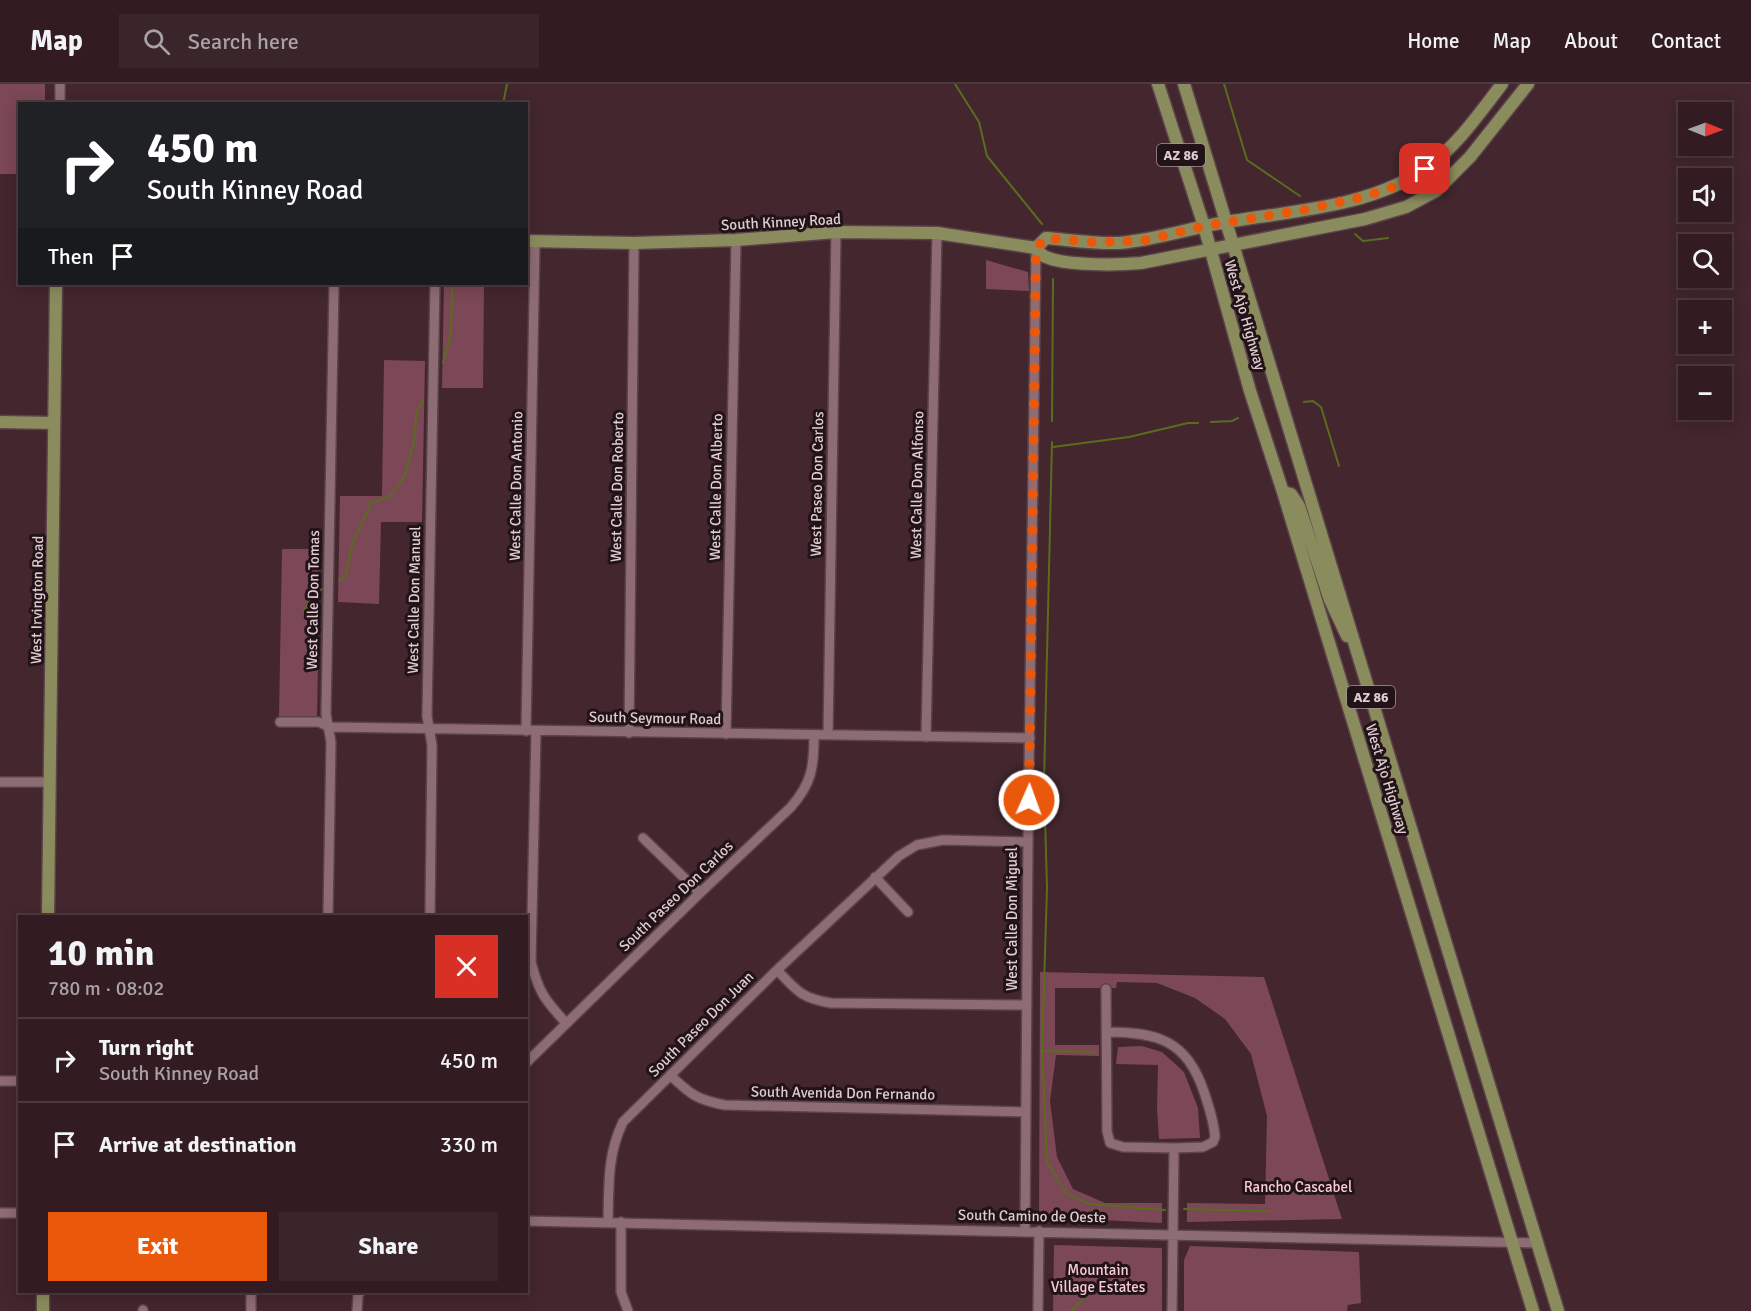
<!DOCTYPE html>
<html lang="en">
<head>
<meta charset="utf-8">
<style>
	:root { --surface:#321c22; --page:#3a252a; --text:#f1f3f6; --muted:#a8a1a5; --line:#4d3a40; --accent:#ea580c }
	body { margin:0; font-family:Signika,sans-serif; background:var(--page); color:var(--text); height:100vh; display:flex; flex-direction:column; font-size:22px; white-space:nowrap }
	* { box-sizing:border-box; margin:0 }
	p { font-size:20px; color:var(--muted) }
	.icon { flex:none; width:33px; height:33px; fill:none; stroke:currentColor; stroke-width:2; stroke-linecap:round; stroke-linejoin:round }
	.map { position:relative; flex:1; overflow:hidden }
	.side { position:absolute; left:18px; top:831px; width:510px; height:378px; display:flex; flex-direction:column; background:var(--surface); border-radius:0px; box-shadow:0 3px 15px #0003,0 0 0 2px var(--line) }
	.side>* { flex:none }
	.hud { position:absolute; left:18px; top:18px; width:510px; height:183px; border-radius:0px; box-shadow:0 3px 15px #0003,0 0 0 2px var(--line); background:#202124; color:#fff; overflow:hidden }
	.needle { width:39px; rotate:91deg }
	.buttons { position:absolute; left:1678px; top:18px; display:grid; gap:12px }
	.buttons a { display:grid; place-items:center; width:54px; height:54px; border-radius:0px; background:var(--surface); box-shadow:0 3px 15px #0003,0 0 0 2px var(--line); font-size:30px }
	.pin { position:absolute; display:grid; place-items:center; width:51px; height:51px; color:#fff; margin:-26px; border-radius:12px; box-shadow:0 3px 9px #0006 }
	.me { position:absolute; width:66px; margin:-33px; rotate:2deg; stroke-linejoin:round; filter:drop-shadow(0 0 4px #0008) }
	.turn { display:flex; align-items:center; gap:21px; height:126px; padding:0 30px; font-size:27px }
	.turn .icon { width:78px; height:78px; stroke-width:2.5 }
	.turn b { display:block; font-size:42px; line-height:51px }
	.then { display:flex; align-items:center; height:57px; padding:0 30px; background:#0003; gap:12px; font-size:22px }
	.round { display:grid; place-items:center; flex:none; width:63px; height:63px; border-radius:0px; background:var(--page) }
	.overview { display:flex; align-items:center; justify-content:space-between; height:102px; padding:0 30px }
	h1 { font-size:36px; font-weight:700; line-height:45px }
	.cta { display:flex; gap:12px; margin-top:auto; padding:12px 30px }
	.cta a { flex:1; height:69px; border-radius:0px; background:var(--accent); color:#fff; font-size:24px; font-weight:700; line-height:69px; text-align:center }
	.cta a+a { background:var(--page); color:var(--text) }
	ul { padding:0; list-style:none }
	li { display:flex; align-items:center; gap:18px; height:84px; padding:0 30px; border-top:2px solid var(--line) }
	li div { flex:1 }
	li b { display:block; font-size:22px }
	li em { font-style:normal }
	header { display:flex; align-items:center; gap:36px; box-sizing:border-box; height:84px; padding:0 30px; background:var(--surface); border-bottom:2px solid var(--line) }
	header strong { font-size:28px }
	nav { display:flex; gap:33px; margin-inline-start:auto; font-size:21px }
	.search { width:420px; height:54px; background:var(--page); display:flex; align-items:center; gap:15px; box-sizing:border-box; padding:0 21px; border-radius:0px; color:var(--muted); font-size:22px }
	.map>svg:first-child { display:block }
</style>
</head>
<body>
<header>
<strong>Map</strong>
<div class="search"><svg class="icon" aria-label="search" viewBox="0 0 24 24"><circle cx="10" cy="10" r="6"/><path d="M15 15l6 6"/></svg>Search here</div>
<nav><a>Home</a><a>Map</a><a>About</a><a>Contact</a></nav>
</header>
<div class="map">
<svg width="1751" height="1227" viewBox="0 0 1751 1227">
	<rect width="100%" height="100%" fill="#43262e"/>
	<path fill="#7c4756" d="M0 0H45V19L20 20 19 90H0Z
		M986 176 1028 188 1029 207 986 205Z
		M444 200H484L483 304H442Z
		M384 276 425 277 422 438H381L379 520 338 518 340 412H382Z
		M282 465H320L317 633 279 632Z
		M1040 888 1264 893 1342 1135 1187 1138V1119L1265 1120 1267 1032 1251 970 1225 935 1195 914 1157 899 1117 898 1116 904H1055V961H1099V972L1056 971 1050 1017 1057 1073 1073 1105 1105 1119H1162V1139L1039 1133Z
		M1142 962 1162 968 1184 988 1198 1024 1200 1054 1159 1055 1157 1024 1158 981 1116 980 1118 963Z
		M1054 1161 1162 1164V1227H1053Z
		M1190 1162 1359 1168 1361 1219 1348 1221 1347 1227H1184V1176Z"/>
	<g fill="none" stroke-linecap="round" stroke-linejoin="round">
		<path stroke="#596d1f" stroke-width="2" d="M955 0 979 38 987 72 1042 140
			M1224 0 1247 76 1300 112
			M503 20 507 0
			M1355 150 1363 157 1388 154
			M443 279 451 250 452 204 455 200
			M1304 318 1313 317 1321 323 1339 382
			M1052 337 1053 195
			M1211 338 1232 337 1238 334
			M1052 358 1044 697 1047 804 1042 967 1047 1078 1067 1110 1090 1120 1165 1126
			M1053 363 1129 353 1188 339H1198
			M339 496 345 493 353 458 371 419 390 412 405 392 415 352 416 329 423 317
			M303 528 314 510 322 505
			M1042 967 1095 968
			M1184 1125 1268 1127
			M1071 1227 1087 1212"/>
		<g stroke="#5b434a" stroke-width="12">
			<path id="minor" d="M60 20V0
				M280 638H319L329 643 1030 654
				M526 647 535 157
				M536 647 531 878C539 909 545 916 566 939
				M629 649 634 159
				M726 650 736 156
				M828 651 836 148
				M926 653 937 149
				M0 698H50
				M643 754 700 809
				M875 793 908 828
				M328 832 331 658 326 630 334 200
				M430 832 432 661 427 632 435 200
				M777 886C797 907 801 914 831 919L1027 921
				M1106 905 1107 1047 1110 1059 1123 1063 1174 1064 1172 1227
				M1106 948C1157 948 1187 956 1204 1008 1209 1023 1214 1037 1215 1053L1213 1058 1203 1063 1174 1064
				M526 979 700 809 791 723C812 699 814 683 814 651
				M670 991C690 1010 697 1016 725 1021L1025 1028
				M0 997H20
				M0 1129H20
				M526 1137 1537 1159
				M608 1138C609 1102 607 1071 623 1038L777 886 899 772 917 761 943 756 1028 758
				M621 1138V1208L628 1227
				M1025 1146 1028 758 1036 164
				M143 1227V1226
				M251 1227V1208
				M357 1227 358 1212 360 1208
				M1038 1227 1039 1147"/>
		</g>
		<g stroke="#5b434a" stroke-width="15">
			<path id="major" d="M1158 0 1204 142 1250 307 1283 408 1533 1227
				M1184 0 1558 1227
				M526 157 634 159 736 156 836 148 937 149 1036 164C1039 167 1042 172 1046 173 1066 182 1119 181 1141 179L1365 135 1406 123 1436 107 1470 73 1528 0
				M1036 164 1046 154C1070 156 1095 160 1119 159 1154 156 1187 145 1221 139 1288 127 1370 124 1426 84 1457 62 1479 30 1502 0
				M0 338 54 339
				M1283 408 1291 410 1299 422 1330 516 1347 552
				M48 832 56 200
				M43 1208V1227"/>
		</g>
		<use href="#minor" stroke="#8e6c74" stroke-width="9"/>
		<use href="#major" stroke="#8b8c5d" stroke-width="12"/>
	</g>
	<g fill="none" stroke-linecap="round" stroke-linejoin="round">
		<path stroke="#ea580c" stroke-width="10" stroke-dasharray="0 18" d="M1029 716 1036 164 1046 154 1092 158 1142 157 1204 142 1303 126 1367 112 1393 103 1425 85"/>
	</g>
	<g text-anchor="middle" stroke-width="6" stroke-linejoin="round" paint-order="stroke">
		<g fill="#211317" stroke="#a69498" stroke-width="1.5">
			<rect x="1157" y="60" width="48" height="22" rx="4.5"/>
			<rect x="1347" y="602" width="48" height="22" rx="4.5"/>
		</g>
		<g font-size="14" font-weight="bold" fill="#dfccd0">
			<text x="1181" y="76">AZ 86</text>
			<text x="1371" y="618">AZ 86</text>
		</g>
		<g font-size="15" fill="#dfccd0" stroke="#211317">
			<text transform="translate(781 138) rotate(-3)" y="5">South Kinney Road</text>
			<text transform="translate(1245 231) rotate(74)" y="5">West Ajo Highway</text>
			<text transform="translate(817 400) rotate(-89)" y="5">West Paseo Don Carlos</text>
			<text transform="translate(917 401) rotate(-89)" y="5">West Calle Don Alfonso</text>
			<text transform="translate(516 402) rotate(-89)" y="5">West Calle Don Antonio</text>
			<text transform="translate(617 403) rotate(-89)" y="5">West Calle Don Roberto</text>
			<text transform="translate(716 403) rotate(-89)" y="5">West Calle Don Alberto</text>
			<text transform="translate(37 516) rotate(-89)" y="5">West Irvington Road</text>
			<text transform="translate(313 516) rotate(-89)" y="5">West Calle Don Tomas</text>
			<text transform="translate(414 516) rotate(-89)" y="5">West Calle Don Manuel</text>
			<text transform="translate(655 634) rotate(1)" y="5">South Seymour Road</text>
			<text transform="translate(1387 695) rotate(73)" y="5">West Ajo Highway</text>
			<text transform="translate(676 812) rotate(-44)" y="5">South Paseo Don Carlos</text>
			<text transform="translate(1012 835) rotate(-90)" y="5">West Calle Don Miguel</text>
			<text transform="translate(701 940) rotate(-45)" y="5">South Paseo Don Juan</text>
			<text transform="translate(843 1009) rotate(1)" y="5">South Avenida Don Fernando</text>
			<text transform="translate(1032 1132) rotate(1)" y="5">South Camino de Oeste</text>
		</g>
		<g font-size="15" fill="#f9cad5" stroke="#211317">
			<text x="1298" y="1108">Rancho Cascabel</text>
			<text x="1098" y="1191">Mountain<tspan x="1098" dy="17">Village Estates</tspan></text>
		</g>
	</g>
</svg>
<div class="buttons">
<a><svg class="needle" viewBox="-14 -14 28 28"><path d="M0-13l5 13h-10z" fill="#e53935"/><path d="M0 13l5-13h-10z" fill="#a8a1a5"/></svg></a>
<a><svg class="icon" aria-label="sound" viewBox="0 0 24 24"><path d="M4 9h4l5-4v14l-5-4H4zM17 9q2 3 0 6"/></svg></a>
<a><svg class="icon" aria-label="search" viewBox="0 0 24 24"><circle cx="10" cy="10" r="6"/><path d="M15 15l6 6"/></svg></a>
<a>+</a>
<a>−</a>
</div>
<div class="pin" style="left:1425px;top:85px;background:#d93025"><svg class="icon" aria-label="arrive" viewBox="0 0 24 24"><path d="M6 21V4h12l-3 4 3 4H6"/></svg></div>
<svg class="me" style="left:1029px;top:716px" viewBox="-20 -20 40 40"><circle r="17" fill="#ea580c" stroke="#fff" stroke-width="3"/><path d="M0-11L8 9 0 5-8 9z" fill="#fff"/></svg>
<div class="hud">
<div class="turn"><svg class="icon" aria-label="right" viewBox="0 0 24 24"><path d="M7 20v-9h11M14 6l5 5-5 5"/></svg><div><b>450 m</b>South Kinney Road</div></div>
<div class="then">Then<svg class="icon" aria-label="arrive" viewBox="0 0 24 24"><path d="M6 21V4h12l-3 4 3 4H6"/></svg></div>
</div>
<section class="side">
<div class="overview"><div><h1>10 min</h1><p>780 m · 08:02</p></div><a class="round" style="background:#d93025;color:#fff"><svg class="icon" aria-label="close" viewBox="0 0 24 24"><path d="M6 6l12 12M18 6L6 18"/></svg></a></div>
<ul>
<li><svg class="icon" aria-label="right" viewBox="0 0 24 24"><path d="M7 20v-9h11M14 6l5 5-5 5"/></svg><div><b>Turn right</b><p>South Kinney Road</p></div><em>450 m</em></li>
<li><svg class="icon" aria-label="arrive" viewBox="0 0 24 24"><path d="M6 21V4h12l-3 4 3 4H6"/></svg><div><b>Arrive at destination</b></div><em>330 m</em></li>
</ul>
<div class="cta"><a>Exit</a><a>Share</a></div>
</section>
</div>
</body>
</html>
